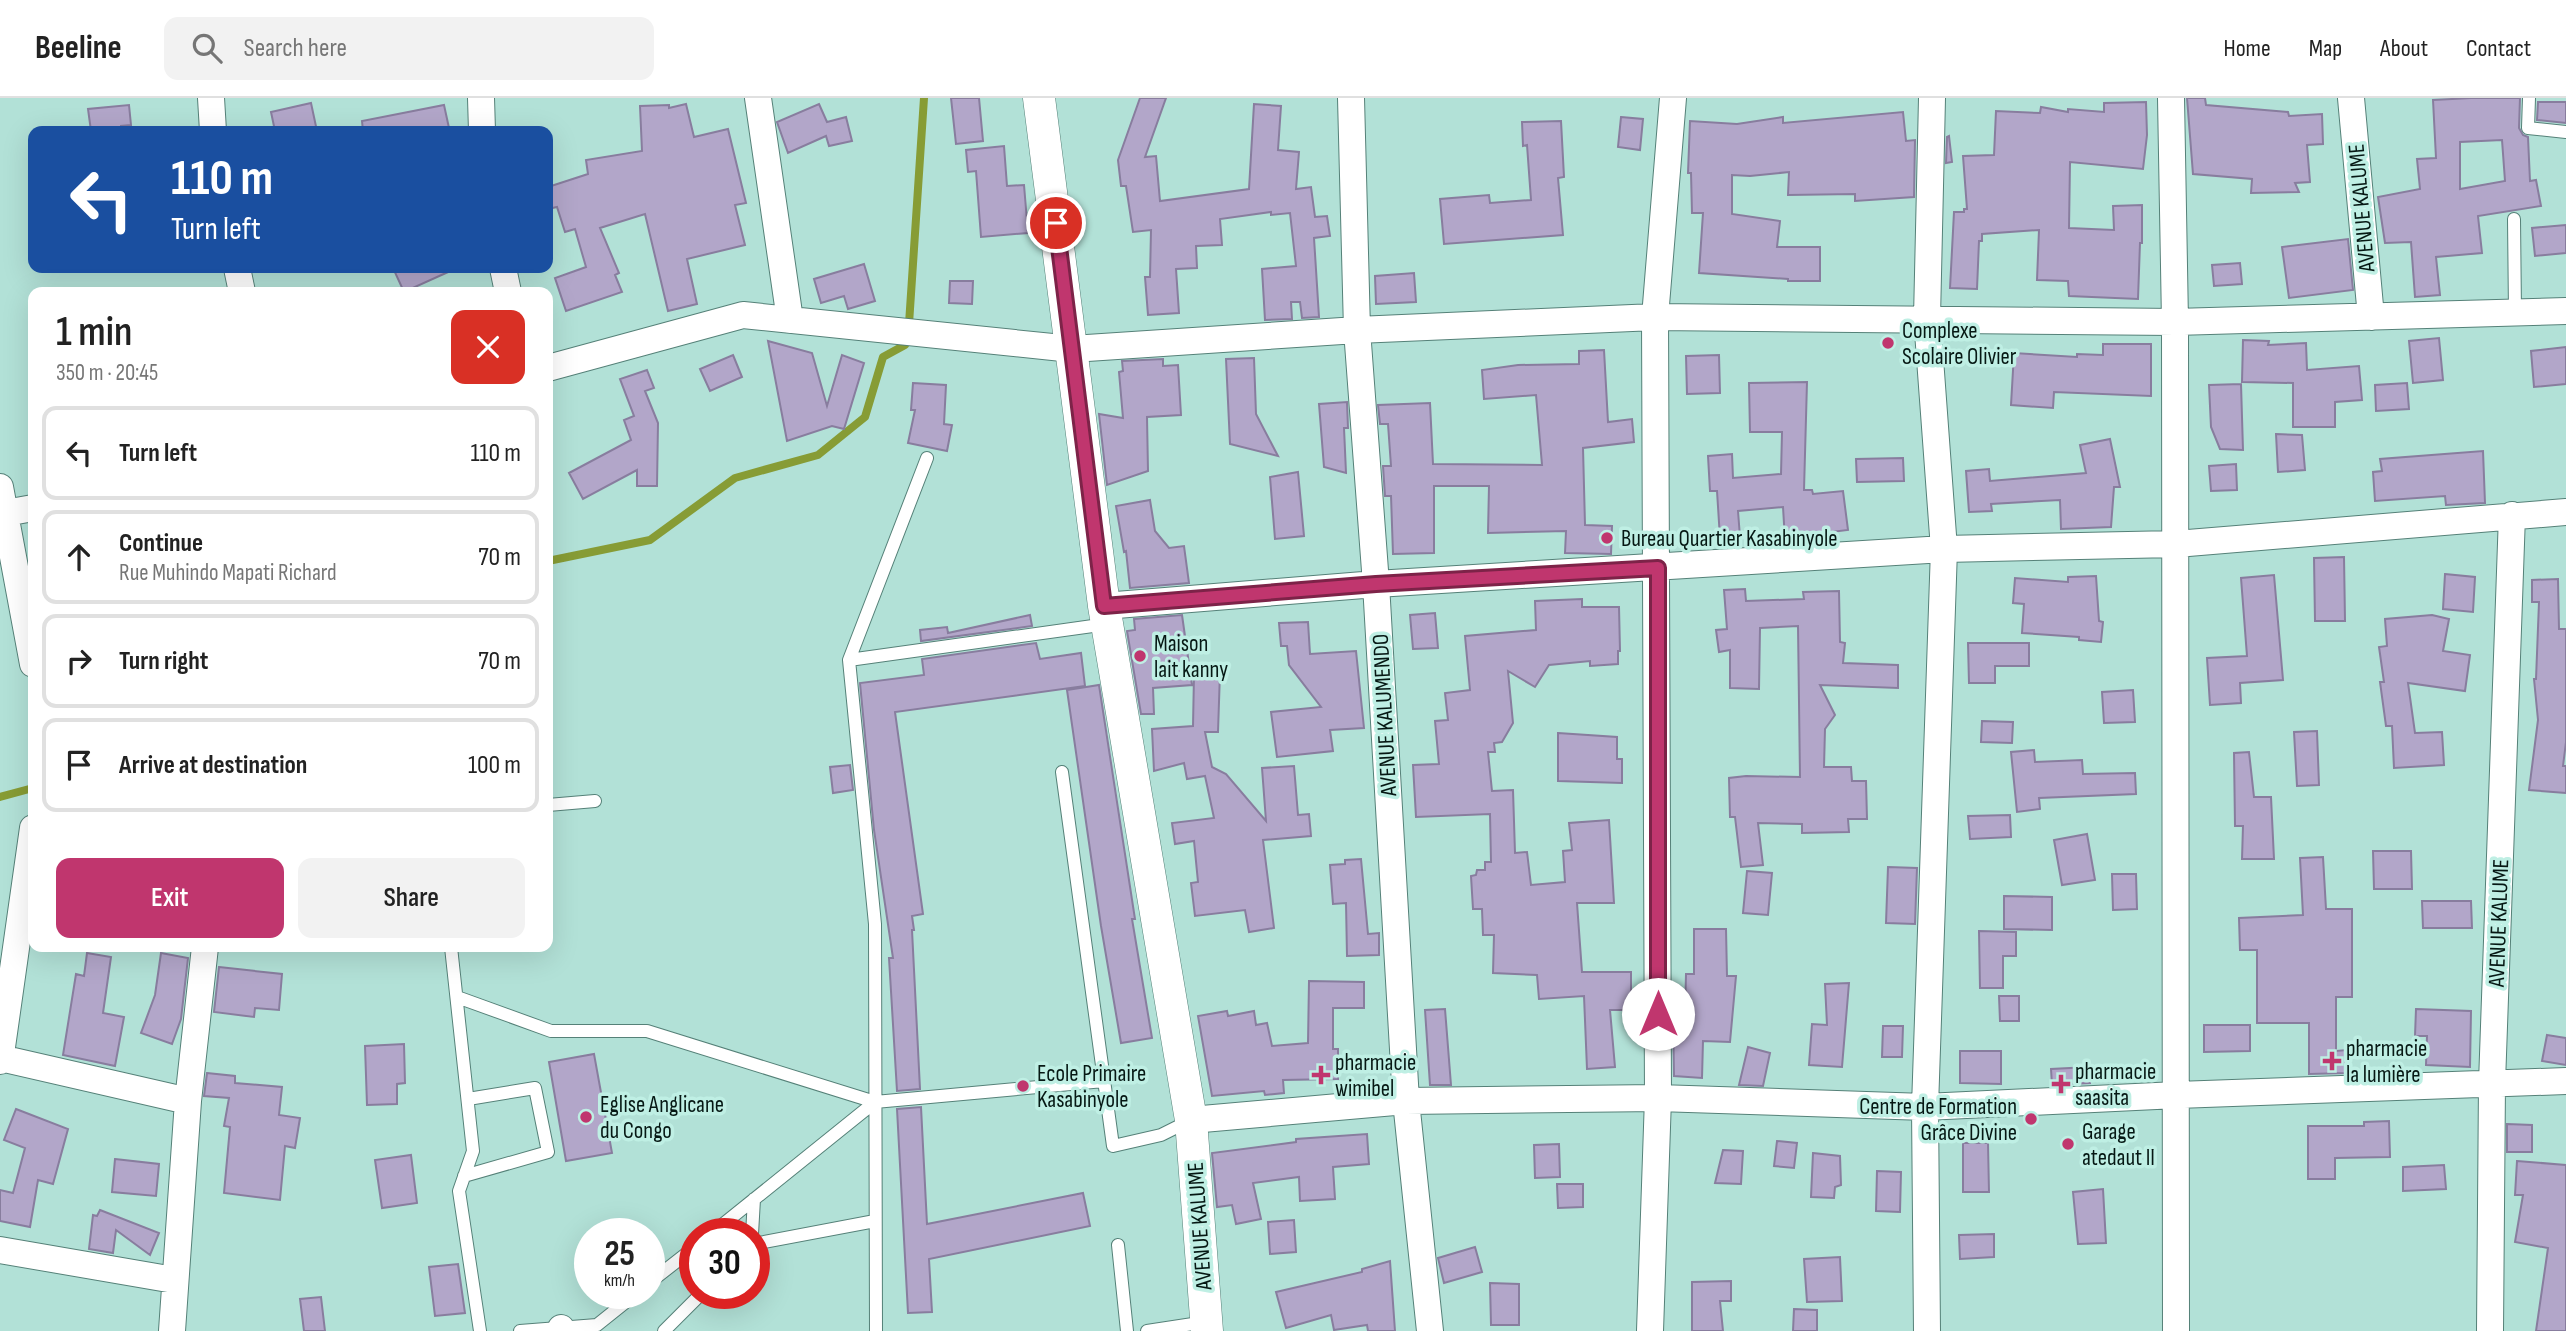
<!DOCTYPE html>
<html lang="en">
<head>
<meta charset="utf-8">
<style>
	:root { --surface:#fff; --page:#f2f2f2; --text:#222; --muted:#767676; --line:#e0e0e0; --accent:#c0366e }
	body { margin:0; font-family:"Sofia Sans Condensed",sans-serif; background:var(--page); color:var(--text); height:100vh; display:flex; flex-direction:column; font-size:26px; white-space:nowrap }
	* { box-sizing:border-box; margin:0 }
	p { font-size:23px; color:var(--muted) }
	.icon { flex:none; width:38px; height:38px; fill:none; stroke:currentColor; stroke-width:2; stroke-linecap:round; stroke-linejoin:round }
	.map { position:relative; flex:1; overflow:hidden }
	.sheet { position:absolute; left:28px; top:189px; width:525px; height:665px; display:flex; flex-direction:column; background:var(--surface); border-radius:14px; box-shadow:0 7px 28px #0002 }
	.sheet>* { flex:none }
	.hud { position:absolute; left:28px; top:28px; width:525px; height:147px; border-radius:14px; box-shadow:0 7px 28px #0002; background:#1a4fa0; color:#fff; overflow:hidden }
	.speed { position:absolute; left:574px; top:1120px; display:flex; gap:14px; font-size:35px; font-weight:700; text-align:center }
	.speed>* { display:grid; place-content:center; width:91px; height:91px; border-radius:50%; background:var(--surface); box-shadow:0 7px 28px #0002; line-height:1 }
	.speed small { font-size:18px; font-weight:400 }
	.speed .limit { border:10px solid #d22; background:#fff; color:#111 }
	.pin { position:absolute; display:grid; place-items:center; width:60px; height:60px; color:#fff; margin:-30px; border:4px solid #fff; border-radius:50%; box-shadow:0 2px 7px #0007 }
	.me { position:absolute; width:77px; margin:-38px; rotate:0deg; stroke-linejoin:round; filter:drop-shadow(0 0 5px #0008) }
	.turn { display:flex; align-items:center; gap:24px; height:147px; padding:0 28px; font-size:32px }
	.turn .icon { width:91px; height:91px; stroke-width:2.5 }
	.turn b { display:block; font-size:49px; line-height:60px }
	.round { display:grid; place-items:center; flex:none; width:74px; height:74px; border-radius:14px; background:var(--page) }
	.summary { display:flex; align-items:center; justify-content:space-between; height:119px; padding:0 28px }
	h1 { font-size:42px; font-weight:600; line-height:52px }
	.button { display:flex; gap:14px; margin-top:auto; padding:14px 28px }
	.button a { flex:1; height:80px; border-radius:14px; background:var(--accent); color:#fff; font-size:28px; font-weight:600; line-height:80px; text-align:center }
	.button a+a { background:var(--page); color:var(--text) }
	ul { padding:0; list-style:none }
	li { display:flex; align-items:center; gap:21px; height:94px; margin:0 14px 10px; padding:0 14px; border:4px solid var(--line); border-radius:14px }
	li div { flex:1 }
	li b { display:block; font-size:26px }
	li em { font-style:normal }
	header { display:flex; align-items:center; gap:42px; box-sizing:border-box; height:98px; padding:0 35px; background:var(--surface); border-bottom:2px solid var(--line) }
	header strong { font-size:33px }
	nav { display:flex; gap:38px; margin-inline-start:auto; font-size:24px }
	.search { width:490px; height:63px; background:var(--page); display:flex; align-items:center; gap:18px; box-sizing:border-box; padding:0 24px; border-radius:14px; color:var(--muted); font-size:26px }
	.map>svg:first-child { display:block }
</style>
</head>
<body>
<header>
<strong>Beeline</strong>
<div class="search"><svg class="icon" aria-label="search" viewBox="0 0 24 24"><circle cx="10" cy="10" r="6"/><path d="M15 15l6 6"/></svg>Search here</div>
<nav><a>Home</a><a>Map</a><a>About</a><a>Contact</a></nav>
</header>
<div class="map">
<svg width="2566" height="1233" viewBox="0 0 2566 1233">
	<rect width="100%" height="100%" fill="#b2e1d7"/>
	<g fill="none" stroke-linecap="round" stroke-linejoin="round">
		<path stroke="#879c35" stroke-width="8" d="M909 226 924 0
			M548 463 650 442 735 380 818 357 865 319 883 259 905 247
			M0 699 33 690"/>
	</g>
	<path fill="#b2a6c9" stroke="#887d9e" stroke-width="2" fill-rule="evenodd" d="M951 0H979L983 43 956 46Z
		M1140 0H1166L1145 59 1156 58 1160 103 1249 91 1254 6 1281 8 1278 52 1299 54 1296 91 1311 89 1315 119 1327 118 1330 138 1314 140 1319 219 1302 220 1300 204H1291L1292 221 1265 222 1262 171 1296 168 1290 115 1271 117V114L1220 121 1222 147 1196 148 1197 170 1176 171 1179 215 1148 217 1145 179H1150L1151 132 1133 134 1126 88H1121L1118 62Z
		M2187 0H2205L2206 7 2288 14 2289 18 2322 16 2323 46 2307 47 2310 84 2295 85 2299 94 2251 95 2252 81 2193 76Z
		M2471 0H2520L2519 30 2523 37 2528 39 2530 83 2536 82 2541 108 2478 118 2482 155 2436 159 2440 197 2415 199 2411 144 2385 145 2378 99 2420 91 2417 61 2436 60 2433 2ZM2502 42 2505 83 2460 91V44Z
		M2146 4 2147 37 2143 71 2070 64 2069 130 2114 132 2113 108 2142 107V145H2140L2138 201 2069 198 2068 183 2037 182 2039 132 1982 136V143H1979L1977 191 1950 190 1954 114H1964V111H1967L1963 58 1994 57 1996 13 2040 15 2041 9 2068 14V11L2104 14V5Z
		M2538 4H2566V25L2537 22Z
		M311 5 317 33H275L271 14Z
		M686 6 694 39 728 31 746 105 735 107 745 147 687 161 697 206 668 213 645 116 600 130 619 175 615 177 622 194 566 213 555 180 586 169 575 131 565 134 557 109 548 111V89L588 76 586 62 642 53 640 8 669 7V10Z
		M819 6 827 24 846 19 852 43 829 48 826 38 788 55 777 24Z
		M129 7 131 27 121 28V33H91L88 11Z
		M444 7 449 30 432 33H363L362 23Z
		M1903 14 1906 43 1915 42 1914 99 1855 103V96L1788 97 1789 74 1750 78 1732 77V116L1780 123 1777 149H1820V183H1788V181L1699 175 1703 115H1692L1691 75H1688L1690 23 1737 26 1783 19V25Z
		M1621 19 1643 21 1640 52 1618 49Z
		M1561 23 1564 79 1558 80 1563 137 1444 146 1440 101 1489 97 1490 105 1531 102 1527 47 1523 48 1522 24Z
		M1949 38 1952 64 1946 65 1947 39Z
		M1004 48 1007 88 1024 87 1028 135 981 139 976 73 968 74 966 52Z
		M2566 127V155L2535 158 2532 130Z
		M2348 141 2353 192 2289 200 2282 149Z
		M2240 165 2242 186 2214 188 2212 167Z
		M864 166 875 203 848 211 844 198 821 205 814 181Z
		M393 170H457L404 194Z
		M1414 175 1416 204 1376 206 1375 178Z
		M950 183H973L972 206 949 205Z
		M2439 240 2443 282 2413 285 2409 243Z
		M2243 242 2269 243 2268 247 2306 245 2307 272 2359 268 2362 302 2335 304V329H2293V285L2242 284Z
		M768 243 812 255 827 308 842 257 864 265 844 331 832 328 787 343Z
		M2103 246H2151V298L2054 294 2053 310 2011 307 2014 255 2077 259V256L2103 257Z
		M2566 249V286L2534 289 2531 253Z
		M1604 252 1608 324 1632 321 1634 344 1583 350 1585 427 1612 428 1611 456 1565 455 1566 433 1488 435 1489 388H1434V455L1393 456 1391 398H1385L1383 368H1391L1388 326H1380L1378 307 1430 305 1433 366 1542 367 1536 297 1484 301 1482 272 1518 267 1579 266V253Z
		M733 257 742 279 710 293 700 271Z
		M1719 257 1720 295 1687 296 1686 258Z
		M1254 260 1256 316 1278 358 1230 346 1226 261Z
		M1163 261V268L1178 267 1181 317 1147 319 1148 373 1107 387 1099 316 1123 320 1119 274 1123 273 1122 263Z
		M647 272 654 290 645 293 658 325 657 388H637V372L583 401 569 375 631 342 624 322 634 318 620 281Z
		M1807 284 1804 392H1812L1813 396 1843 393 1848 432 1815 436V441L1785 442 1783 409 1738 413 1740 439 1720 440 1717 393H1710L1708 358 1732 356 1733 380 1781 376 1782 334H1750L1749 285Z
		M913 285 946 287 944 326 952 327 947 353 908 345 915 312H911Z
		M2407 285 2409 311 2376 313 2375 287Z
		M2241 286 2243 352 2220 351 2211 329 2209 287Z
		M1347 304 1348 330H1344L1346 375 1324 369 1319 306Z
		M2276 336 2302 337 2305 372 2278 374Z
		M2110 341 2120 389H2114L2111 429 2061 431 2060 402 1991 406 1992 413 1969 414 1966 373 1989 371 1990 383 2086 375 2080 347Z
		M2483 353 2485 405 2446 407 2445 398 2375 403 2373 374 2382 373 2380 361Z
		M1903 360 1904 383 1857 384 1856 361Z
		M2236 366 2237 392 2211 393 2209 368Z
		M1298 374 1304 438 1275 441 1270 379Z
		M1150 402 1155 433 1169 450 1184 448 1189 485 1130 490 1126 453 1124 454 1116 408Z
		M2344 459 2345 523H2315L2314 460Z
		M2445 476 2475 479 2473 514 2443 511Z
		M2274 477 2283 582 2240 585 2241 605 2210 607 2207 560 2247 558 2241 480Z
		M2096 478 2099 523 2103 524 2101 544 2079 542V539L2022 535 2024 506 2013 505 2015 480 2068 484V479Z
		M2558 481 2559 531H2566V644L2563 668H2566V695L2529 692 2538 622 2534 581H2536L2539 504H2532V482Z
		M1745 491 1746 503 1804 501 1803 494 1839 493 1840 544 1845 545 1843 565 1898 567V590L1820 587 1835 617 1825 631 1824 669H1851L1852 683H1866L1867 721H1848L1849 734 1802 735V726L1758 725 1763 767 1741 769 1735 719H1730L1729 680 1746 678 1800 679 1798 528 1760 530 1759 591 1730 590V552L1719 554 1716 532 1727 531 1724 492Z
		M1582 501V509H1619L1620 553H1618V566L1590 568V563L1549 567 1535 589 1508 573 1513 625 1502 644 1494 645 1495 654H1488L1492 693 1513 692 1515 755 1527 754 1531 787 1565 784 1563 753 1572 752 1569 725 1609 722 1614 805H1577L1582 874H1631V912H1610L1615 969 1587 971 1584 898 1539 901 1537 877 1493 875 1494 837H1483L1482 811H1473L1471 778 1476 777 1477 772H1485V764H1491L1490 716 1416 719 1413 667 1439 666 1435 623 1448 622 1445 595 1470 592 1465 538 1536 532 1535 503Z
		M1435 515 1438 550 1413 551 1410 517Z
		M1030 517 1032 528 921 543 920 532 947 529 948 535Z
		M1182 517 1192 587 1153 590 1154 616H1141L1127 533 1135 532 1134 521Z
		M2432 517 2449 521 2443 553 2470 557 2465 593 2408 585 2415 635 2442 634 2444 667 2394 670 2392 628H2386L2380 584H2384L2379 549 2387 548 2385 521Z
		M1308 524 1310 556 1356 553 1364 630 1330 632 1333 653 1277 659 1271 614 1321 609 1289 567 1287 548H1281L1279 525Z
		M1036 545 1040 561 1081 555 1085 588 895 614 923 816 912 818 914 832H912L920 991 897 993 889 860H893L874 732 860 585 924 577 922 561Z
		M1968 545H2029V568H1995V585H1969Z
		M1220 574 1218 634H1205L1212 669 1226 676 1266 723 1262 670 1294 668 1298 717 1309 716 1311 738 1263 742 1274 830 1249 834 1245 812 1195 818 1191 785 1198 784 1194 743 1175 746 1172 725 1214 720 1205 678 1187 681 1184 665 1154 673 1152 631 1193 628 1194 577Z
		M1099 587 1135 821H1132L1152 940 1121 945 1101 828 1067 592Z
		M2133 592 2135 624 2104 625 2102 594Z
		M1982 623 2013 624 2012 645 1981 644Z
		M2317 633 2319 687 2297 688 2294 634Z
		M1558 635 1617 639V661H1622V685L1558 683Z
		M2034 652 2035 664 2082 662 2083 676 2135 675 2136 696 2039 700 2040 711 2017 714 2011 654Z
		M2249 654 2254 699H2271L2274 761H2242L2243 728H2235L2234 655Z
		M850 667 853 692 833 695 830 669Z
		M2010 717 2011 739 1970 741 1968 718Z
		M2087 736 2095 782 2062 787 2054 742Z
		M2373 753H2411L2412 791H2374Z
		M2323 759 2326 811H2352V899H2336V953L2347 952V975L2309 976V925H2257V852H2240L2239 820 2303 817 2300 760Z
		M1361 761 1368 836 1379 835V857L1347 858 1346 805 1333 806 1330 767 1345 766V762Z
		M1888 769 1917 770 1915 826 1886 825Z
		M1747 773 1772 775 1768 817 1743 815Z
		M2112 776H2136L2137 811 2113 812Z
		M2004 798 2052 799V832L2004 831Z
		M2422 803H2471L2472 830H2423Z
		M1694 831H1726L1727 878H1736L1730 944 1703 943 1702 980 1674 978 1673 915 1685 916 1686 876H1694Z
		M1979 833 2016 834V858H2003V890H1980Z
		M87 855 111 859 103 915 124 919 115 968 63 957 76 876 84 878Z
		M161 855 188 860 181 921 172 946 141 935 155 897Z
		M219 869 282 876 279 912 255 910 254 919 214 914Z
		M1309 883 1364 884V910H1333V951H1338V981L1283 982 1284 995 1265 997 1264 993 1212 998 1198 918 1227 913 1228 918 1254 913 1256 927 1267 925 1272 948 1308 945Z
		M1849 885 1842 969 1809 967 1812 926 1827 927 1825 886Z
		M1999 898H2019V923H2000Z
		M1445 911 1451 987H1430L1425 912Z
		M2416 911 2471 913 2470 969 2426 967 2427 938H2415Z
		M2204 927H2250V953L2204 954Z
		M1883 928H1903L1902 959H1882Z
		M2547 937 2566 940V967L2542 963Z
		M404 946 405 985 397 986V1006L367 1007 365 948Z
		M1748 949 1770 955 1763 988 1739 987Z
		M1960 953H2001V986L1960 985Z
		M594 956 612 1055 566 1063 549 964Z
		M2089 969 2090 985 2052 987 2051 971Z
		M207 975 235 978V985L282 989 279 1017 300 1020 295 1050 285 1048 280 1102 224 1095 230 1029 224 1028 229 1000 204 998Z
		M921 1009 927 1126 1083 1095 1090 1128 929 1161 932 1214 908 1215 897 1011Z
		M16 1011 68 1031 53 1086 38 1082 30 1129 0 1123V1092L13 1095 25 1050 4 1042Z
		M2389 1023 2390 1059 2335 1060V1081H2308V1028H2364V1024Z
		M2507 1026 2532 1027V1054H2507Z
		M1367 1036 1369 1066 1333 1069 1335 1101 1300 1103 1299 1079 1253 1085 1261 1121 1236 1126 1232 1107 1217 1109 1212 1055 1296 1044V1041Z
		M1777 1043 1797 1045 1794 1070 1774 1068Z
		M1963 1045H1988L1989 1094H1963Z
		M1559 1046 1560 1079 1535 1080 1534 1047Z
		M1723 1052 1743 1053 1741 1086 1715 1085Z
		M1813 1055 1840 1058 1841 1087 1835 1089 1834 1100 1811 1099Z
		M411 1057 417 1105 382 1110 375 1062Z
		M115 1061 159 1066 156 1098 112 1094Z
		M2517 1063 2566 1067V1233H2536L2548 1150 2515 1144 2523 1097H2515Z
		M2444 1067 2446 1091 2403 1093V1069Z
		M1877 1073 1901 1074 1900 1114 1876 1113Z
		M1557 1086H1583V1109L1558 1110Z
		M2103 1091 2106 1145 2078 1146 2073 1094Z
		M100 1112 159 1135 150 1157 116 1132 113 1155 89 1151 93 1117 97 1118Z
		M1294 1122 1296 1154 1270 1156 1268 1124Z
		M1994 1136V1159L1960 1161 1959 1137Z
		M1475 1149 1482 1174 1444 1185 1438 1160Z
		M1840 1159 1842 1203 1807 1204 1804 1161Z
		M1390 1163 1395 1233H1368L1367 1227 1334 1232 1331 1217 1286 1230 1276 1194 1362 1174V1171Z
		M458 1166 465 1215 435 1218 429 1169Z
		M1731 1183V1203H1720L1723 1233H1692V1184Z
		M1490 1185 1519 1186V1227H1491Z
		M321 1199 325 1233H304L300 1201Z
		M1794 1211 1817 1212V1233H1793Z"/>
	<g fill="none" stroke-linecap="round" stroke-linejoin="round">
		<g stroke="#558178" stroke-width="14">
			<path id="service" d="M2529 0 2528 30 2566 34
				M2514 121 2515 215
				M849 562 927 360
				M1062 674 1113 1048 1161 1037 1189 1023
				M548 707 595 703
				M451 849 473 1053 459 1093 480 1233
				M457 899 551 933H647L875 1004 1104 983
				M464 1078 548 1054 535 990 468 1001
				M711 1136 875 1004
				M752 1136 754 1101
				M754 1146 875 1123
				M1118 1147 1127 1233
				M649 1185 695 1149
				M520 1233 597 1227 637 1195
				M664 1233 702 1195
				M876 1233 875 826 849 562 1107 526
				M1147 1233 1206 1224"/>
		</g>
		<g stroke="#558178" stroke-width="28">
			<path id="minor" d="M211 0 213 33
				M481 0 482 33
				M758 0 790 222
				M1351 0 1357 232 1376 486 1406 1003 1430 1233
				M2171 0 2175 224 2176 1233
				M2351 0 2371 219
				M237 170 242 194
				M503 170 508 194
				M548 270 743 217 1072 251 1357 232 1655 219 2175 224 2566 213
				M0 389 33 566
				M0 416 33 410
				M1104 508 1376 486 1944 451 2176 446 2566 414
				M0 960 188 1003
				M0 963 33 730
				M1191 1022 1406 1003 1658 1000 1925 1009 2177 997 2566 983
				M0 1152 174 1182
				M561 1230 562 1233
				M172 1233 188 1003 205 849
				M1650 1233 1658 1000 1655 219 1673 0
				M1927 1233 1925 1009 1944 451 1927 220 1932 0
				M2490 1233 2492 985 2512 417"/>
		</g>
		<g stroke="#558178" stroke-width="33">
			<path id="tertiary" d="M1039 0 1104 508 1191 1022 1207 1233"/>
		</g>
		<use href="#service" stroke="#fff" stroke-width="12"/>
		<use href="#minor" stroke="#fff" stroke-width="26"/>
		<use href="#tertiary" stroke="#fff" stroke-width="32"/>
	</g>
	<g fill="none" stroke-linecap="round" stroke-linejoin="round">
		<g stroke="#7d2348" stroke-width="18">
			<path id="route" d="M1056 125 1104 508 1376 486 1658 470V916"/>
		</g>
		<use href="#route" stroke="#c0366e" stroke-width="12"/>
	</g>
	<g fill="#c0366e" stroke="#bfefe4" stroke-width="2.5">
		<circle cx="1888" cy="245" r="7"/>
		<circle cx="1607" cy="440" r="7"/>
		<circle cx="1140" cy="558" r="7"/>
		<path d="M2328.5 952.5h7v7h7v7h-7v7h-7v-7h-7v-7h7z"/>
		<path d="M1317.5 966.5h7v7h7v7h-7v7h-7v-7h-7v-7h7z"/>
		<path d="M2057.5 975.5h7v7h7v7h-7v7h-7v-7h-7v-7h7z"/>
		<circle cx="1023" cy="988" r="7"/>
		<circle cx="586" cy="1019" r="7"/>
		<circle cx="2031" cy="1021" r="7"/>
		<circle cx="2068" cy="1046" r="7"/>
	</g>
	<g text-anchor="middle" stroke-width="7" stroke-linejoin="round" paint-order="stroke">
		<g font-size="23" fill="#061814" stroke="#bfefe4">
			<text transform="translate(2361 110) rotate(-95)" y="8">AVENUE KALUME</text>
			<text transform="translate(1384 617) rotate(-93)" y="8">AVENUE KALUMENDO</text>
			<text transform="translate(2498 825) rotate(-88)" y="8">AVENUE KALUME</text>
			<text transform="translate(1199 1128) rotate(-94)" y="8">AVENUE KALUME</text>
		</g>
		<g font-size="23" fill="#061814" stroke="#bfefe4" text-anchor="start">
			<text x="1902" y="240">Complexe<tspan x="1902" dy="26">Scolaire Olivier</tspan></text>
			<text x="1621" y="448">Bureau Quartier Kasabinyole</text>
			<text x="1154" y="553">Maison<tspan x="1154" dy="26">lait kanny</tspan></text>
			<text x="2346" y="958">pharmacie<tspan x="2346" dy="26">la lumière</tspan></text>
			<text x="1335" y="972">pharmacie<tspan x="1335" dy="26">wimibel</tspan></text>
			<text x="2075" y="981">pharmacie<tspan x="2075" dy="26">saasita</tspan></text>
			<text x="1037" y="983">Ecole Primaire<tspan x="1037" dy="26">Kasabinyole</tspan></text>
			<text x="600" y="1014">Eglise Anglicane<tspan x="600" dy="26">du Congo</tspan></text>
			<text x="2017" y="1016" text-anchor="end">Centre de Formation<tspan x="2017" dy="26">Grâce Divine</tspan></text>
			<text x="2082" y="1041">Garage<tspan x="2082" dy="26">atedaut II</tspan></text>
		</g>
	</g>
</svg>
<div class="speed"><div>25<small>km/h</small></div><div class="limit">30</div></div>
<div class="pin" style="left:1056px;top:125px;background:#d93025"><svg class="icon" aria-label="arrive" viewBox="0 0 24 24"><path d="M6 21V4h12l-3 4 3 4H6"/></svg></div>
<svg class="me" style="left:1658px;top:916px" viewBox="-20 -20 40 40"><circle r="19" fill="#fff"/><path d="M0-13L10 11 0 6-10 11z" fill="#c0366e"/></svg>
<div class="hud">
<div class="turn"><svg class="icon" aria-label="left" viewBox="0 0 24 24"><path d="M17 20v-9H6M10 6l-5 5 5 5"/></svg><div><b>110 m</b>Turn left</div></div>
</div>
<section class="sheet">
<div class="summary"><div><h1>1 min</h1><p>350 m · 20:45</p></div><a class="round" style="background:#d93025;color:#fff"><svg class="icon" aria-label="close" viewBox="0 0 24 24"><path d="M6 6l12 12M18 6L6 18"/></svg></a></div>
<ul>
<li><svg class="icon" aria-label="left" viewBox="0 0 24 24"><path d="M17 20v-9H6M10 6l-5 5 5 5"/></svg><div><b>Turn left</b></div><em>110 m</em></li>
<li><svg class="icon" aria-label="ahead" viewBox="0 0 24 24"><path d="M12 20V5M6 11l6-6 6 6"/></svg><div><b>Continue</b><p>Rue Muhindo Mapati Richard</p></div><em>70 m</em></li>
<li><svg class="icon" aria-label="right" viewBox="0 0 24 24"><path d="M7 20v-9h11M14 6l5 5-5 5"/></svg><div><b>Turn right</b></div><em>70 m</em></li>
<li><svg class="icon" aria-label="arrive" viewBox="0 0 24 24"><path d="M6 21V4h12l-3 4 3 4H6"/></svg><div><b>Arrive at destination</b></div><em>100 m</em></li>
</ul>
<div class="button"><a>Exit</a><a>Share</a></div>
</section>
</div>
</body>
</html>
